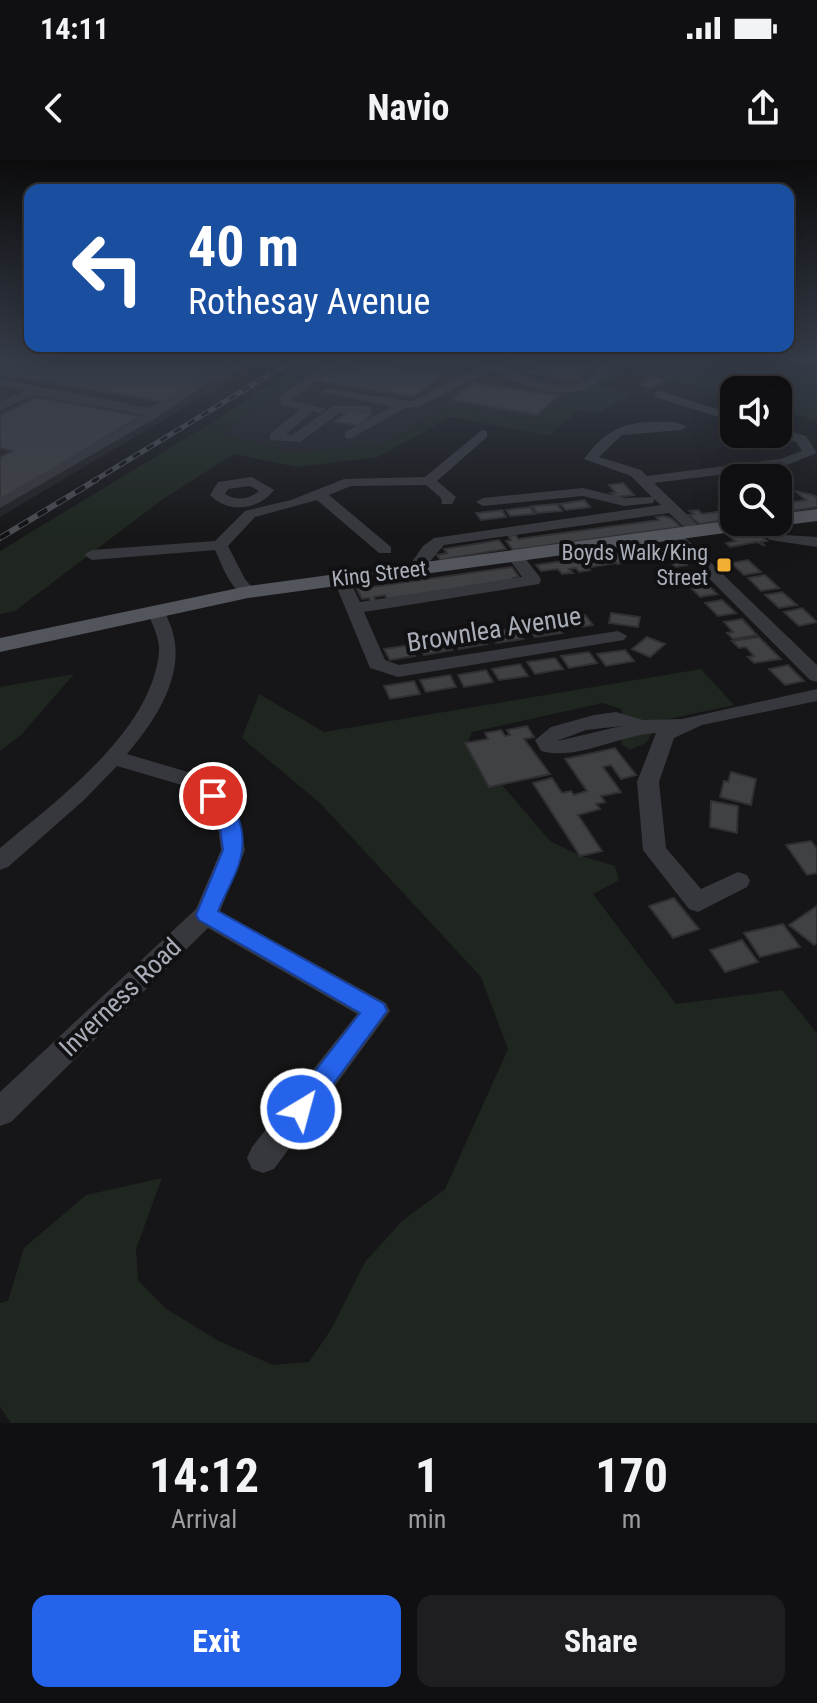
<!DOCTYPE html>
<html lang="en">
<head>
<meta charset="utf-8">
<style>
	:root { --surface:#101012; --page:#1e1e20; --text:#f1f3f6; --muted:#9c9d9f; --line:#303032; --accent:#2563eb }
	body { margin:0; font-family:"Roboto Condensed",sans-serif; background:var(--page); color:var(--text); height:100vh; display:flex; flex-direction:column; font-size:30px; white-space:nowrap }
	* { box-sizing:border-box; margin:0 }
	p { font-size:26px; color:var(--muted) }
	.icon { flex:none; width:44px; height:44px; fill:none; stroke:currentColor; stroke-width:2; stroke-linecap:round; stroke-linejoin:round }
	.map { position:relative; height:1263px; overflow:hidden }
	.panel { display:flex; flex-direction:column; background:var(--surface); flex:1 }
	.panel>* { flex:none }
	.guide { position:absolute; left:24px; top:24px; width:770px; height:168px; border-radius:16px; box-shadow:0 8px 32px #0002,0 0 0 2px var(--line); background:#1a4fa0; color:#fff; overflow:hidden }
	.buttons { position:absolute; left:720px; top:216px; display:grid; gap:16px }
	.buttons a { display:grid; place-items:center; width:72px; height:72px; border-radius:16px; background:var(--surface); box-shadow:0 8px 32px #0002,0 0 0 2px var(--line); font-size:40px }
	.pin { position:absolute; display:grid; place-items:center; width:68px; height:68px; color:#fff; margin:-34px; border:4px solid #fff; border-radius:50%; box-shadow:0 2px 8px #0007 }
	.me { position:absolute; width:88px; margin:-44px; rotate:37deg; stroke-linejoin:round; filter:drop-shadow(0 0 6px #0008) }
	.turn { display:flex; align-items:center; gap:28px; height:168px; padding:0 32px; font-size:36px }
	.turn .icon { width:104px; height:104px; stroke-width:2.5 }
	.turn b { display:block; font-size:56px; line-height:68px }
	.eta { display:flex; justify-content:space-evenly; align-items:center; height:136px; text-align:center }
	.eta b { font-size:48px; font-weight:700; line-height:56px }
	.button { display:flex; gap:16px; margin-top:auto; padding:16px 32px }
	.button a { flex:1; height:92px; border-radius:16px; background:var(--accent); color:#fff; font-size:32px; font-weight:700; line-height:92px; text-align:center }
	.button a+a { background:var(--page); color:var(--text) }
	.status { display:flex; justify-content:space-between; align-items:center; height:56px; padding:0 40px; background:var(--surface); direction:ltr }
	.status svg { height:22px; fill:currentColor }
	header { display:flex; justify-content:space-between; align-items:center; height:104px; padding:0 32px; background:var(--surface); font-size:36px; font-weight:700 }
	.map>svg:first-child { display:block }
</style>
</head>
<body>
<div class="status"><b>14:11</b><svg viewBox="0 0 49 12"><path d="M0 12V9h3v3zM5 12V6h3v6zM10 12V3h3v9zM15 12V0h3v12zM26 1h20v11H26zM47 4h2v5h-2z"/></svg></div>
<header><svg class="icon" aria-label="back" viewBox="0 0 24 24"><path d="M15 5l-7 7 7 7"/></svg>Navio<svg class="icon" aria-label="share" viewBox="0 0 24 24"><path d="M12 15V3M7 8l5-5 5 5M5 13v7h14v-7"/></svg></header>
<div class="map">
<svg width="817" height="1263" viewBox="0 0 817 1263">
	<rect width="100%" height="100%" fill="#161618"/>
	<path fill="#222225" d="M0 201H263L0 357Z
		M325 201H716L679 210 618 204 535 260 449 247 381 286 289 292 219 273Z"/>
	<path fill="#1e261f" d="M307 201H325L220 273 289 292 381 286 449 247 535 260 618 204 679 210 716 201H817V261L778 250V230H734V237L629 208 601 227 632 234 599 253 579 250 549 276 451 257 378 297 297 307 234 294 163 339 15 451 0 454V391L213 262Z
		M701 509 734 545 659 561 646 583 630 590 621 584 625 564 621 549 603 543 472 572 467 584 550 681 581 696 615 706 619 720 593 734 676 844 782 830 817 873V1263H11L0 1247V1143L8 1141 24 1088 86 1035 162 1018 136 1089 138 1120 165 1148 217 1180 273 1205 309 1202 332 1168 365 1102 402 1061 445 1029 508 889 481 817 320 643 242 578 259 534 324 572Z
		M74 514 21 575 0 591V527Z"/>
	<path fill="#404145" stroke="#303034" stroke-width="2" d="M0 201H235L166 242 0 215Z
		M542 201H589L595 202 576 221 529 213Z
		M364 202 442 214 414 237 318 221 338 208 352 210Z
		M650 216 666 220 651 228 640 225 650 220 646 219Z
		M473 222 557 236 538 255 452 240Z
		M36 237 141 256 0 341V297L12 291 0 288V255Z
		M350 250 373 254 357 266 334 262Z
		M623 323 634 335 615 337 611 333H616L609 325Z
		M795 331 813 335 817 337V347L778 353V344L806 340Z
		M584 340 590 347 566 350 560 344Z
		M557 344 562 351 537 353 532 346Z
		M729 345 734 349V359L699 364 689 355 694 354 690 351 698 350 702 354 724 351 719 347Z
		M530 347 535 354 510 356 506 350Z
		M502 350 506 357 481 360 476 353Z
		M663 356 671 358 681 367 513 390 506 381 511 380 508 376 516 375 518 379 659 360 656 357Z
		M756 372 767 381 761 382 765 386 757 382 730 387 726 383 735 381 729 376Z
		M499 380 506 389 440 400 437 395 447 393 444 389Z
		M654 388 662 397 640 400 632 391Z
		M672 389 687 405 675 407 660 391Z
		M631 392 639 400 617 404 609 395Z
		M607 395 615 403 592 407 585 398Z
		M583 398 590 410 579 412 576 408 569 409 573 413 562 414 558 409 541 411 536 405Z
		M748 400 761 412 744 415 731 403Z
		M512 407 519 417 513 418 515 421 387 439 385 435 374 437 376 442H371L369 438 362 439 357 429Z
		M765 415 779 428 761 431 748 418Z
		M704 421 717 434 700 437 687 424Z
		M782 432 797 445 779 448 765 435Z
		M722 440 736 453 718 456 705 443Z
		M802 448 817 462 799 466 784 452Z
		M611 453 640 457 638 467 609 463Z
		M585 455 593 465 562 470 554 460Z
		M742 459 757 475 733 479 727 473 733 472 724 462Z
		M554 463 562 473 535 477 528 467Z
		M516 468 523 479 496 483 489 472Z
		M481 474 487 484 459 489 453 478Z
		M647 477 665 484 650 497 632 489Z
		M759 477 781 499 754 503 748 497 754 496 746 487 739 488 732 481Z
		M446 479 452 490 424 495 418 484Z
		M410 485 415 496 390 500 384 489Z
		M625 490 634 501 606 506 597 494Z
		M589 492 597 503 569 508 561 496Z
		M555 498 563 509 535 514 527 502Z
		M520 504 528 516 499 520 492 509Z
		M788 505 804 521 785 525 769 509Z
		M486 510 493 522 464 527 458 515Z
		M450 515 456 527 426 532 420 520Z
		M414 521 420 534 390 539 384 526Z
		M527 566 534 577 524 579 550 614 489 627 465 583 488 579 485 573 501 570 505 576 510 575 507 570Z
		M615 588 636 615 621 619 611 605 603 607 621 632 601 636 605 642 596 644 600 649 578 655 602 691 580 696 533 623 552 618 562 633 571 631 574 635 587 631 565 599Z
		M731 612 756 619 751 645 720 637 724 621 728 622Z
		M711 641 738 646 737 673 710 667Z
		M811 681 817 689V713L807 715 786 685Z
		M674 738 699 769 673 778 649 746Z
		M817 746V783L814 785 789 765Z
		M783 764 800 787 760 797 744 773Z
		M742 780 758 802 725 812 710 790Z"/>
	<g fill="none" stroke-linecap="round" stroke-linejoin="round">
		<path fill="#37383d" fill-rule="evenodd" d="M239 201H251L223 219 212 220 159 256 0 348V338L144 255 34 235 0 251V242L26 230 0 225V219L149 248 206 215 217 214Z
			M333 201H345L290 240 326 249 320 253 313 251 286 274 292 275 333 246H367L371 247V253H340L300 282 270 280V274L301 249 282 246 280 236Z
			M493 201H506L502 205C523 219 563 235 587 219 594 215 599 207 604 201H615C609 209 603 219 595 224 566 243 518 227 494 209L418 247 405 248 350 279 345 278V272L391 247 322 232 328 229 411 241Z
			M633 201H656L661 204 656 207Z
			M659 231 734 254V262L655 237V233Z
			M674 262 687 266 681 270 622 275 599 297 641 310 647 316 780 299 802 291 796 282 774 275 778 274V268L806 276 817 293 782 307 654 323 701 368V374H691L669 353 444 385 421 412 415 414 407 409 423 386 434 378 661 345 654 339 653 343 624 346 583 336 483 346 476 342 483 338 583 328 624 338 652 337 631 316 584 299C611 263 631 261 674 262Z
			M482 270 487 271V277L437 321 456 337 452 344H442L441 338 426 325 351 326 329 335 391 387V393H379L317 340 255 357 228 386 245 419 256 432 248 437C230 430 223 407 215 390L92 400 84 395 92 390 215 381 245 351 291 340 344 319 425 317Z
			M252 317 274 330C259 350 228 354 210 335L218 322ZM250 326 259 331C248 340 237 341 225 334L228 329Z
			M762 362 785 375 817 377V387L770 380 746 363Z
			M673 369 678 371 817 505V522L810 520 668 377 665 374Z
			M515 391 521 393 539 416 541 420 539 424 364 452 385 500 399 505 618 471 627 476 624 480 398 517 370 508 333 418 335 415H347L360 442 522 417 507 396Z
			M156 446C166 448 166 456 170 464 189 511 156 560 127 594L208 618 235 643 245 690 220 751 386 843 390 851 274 1009 263 1013 252 1009 247 998 252 987 357 854 208 768 11 962 0 966V932L196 749 221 690 216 652 192 628 117 606 84 640 8 707 0 710V688C57 640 152 571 159 492 160 478 152 464 147 451Z
			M817 529V541L702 565 674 578 659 622 666 688 701 729 738 712 747 715 750 721 747 727 698 752 689 749 643 690 637 622 656 573C618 575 578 601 541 591L535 580 551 567 594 555 616 552 643 560 682 559ZM621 566 558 581H557L586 570Z"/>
		<path fill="#53555c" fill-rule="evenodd" d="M817 349V361L778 366 771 363 762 368 248 438 0 492V478L248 426 734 360 778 362V354Z"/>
		<g stroke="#4a4c52" stroke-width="5">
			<path id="rail-far1" d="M92 322 292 201"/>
		</g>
		<g stroke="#4a4c52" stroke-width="6">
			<path id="rail" d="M0 378 96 320"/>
		</g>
		<use href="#rail-far1" stroke="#111113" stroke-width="3" stroke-dasharray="8" stroke-linecap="butt"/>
		<use href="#rail" stroke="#111113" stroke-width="4" stroke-dasharray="11" stroke-linecap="butt"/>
	</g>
	<linearGradient id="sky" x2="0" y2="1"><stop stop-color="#0c0c0d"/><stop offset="0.53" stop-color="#363c48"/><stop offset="1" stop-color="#363c48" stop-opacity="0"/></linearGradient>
	<rect width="817" height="378" fill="url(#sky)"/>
	<path fill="#2563eb" stroke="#184099" stroke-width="2" d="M213 630C235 636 245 669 242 690 240 710 225 733 218 751L384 844 387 851 309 957 301 961 292 957 288 949 292 941 360 853 199 760 196 755 223 690 218 652 204 636Z"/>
	<rect fill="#f2b134" stroke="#111113" stroke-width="3" x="716" y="397" width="16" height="16" rx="4"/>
	<g text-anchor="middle" stroke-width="8" stroke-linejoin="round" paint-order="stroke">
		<g font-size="22" fill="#a8adb8" stroke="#111113" text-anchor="end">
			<text x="708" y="400">Boyds Walk/King<tspan x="708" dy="25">Street</tspan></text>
		</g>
		<g font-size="22" fill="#a8adb8" stroke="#111113">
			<text transform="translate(379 413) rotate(-7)" y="8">King Street</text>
		</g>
		<g font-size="26" fill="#a8adb8" stroke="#111113">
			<text transform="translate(494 469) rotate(-9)" y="9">Brownlea Avenue</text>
			<text transform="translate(120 837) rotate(-44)" y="9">Inverness Road</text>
		</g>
	</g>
</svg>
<div class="buttons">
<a><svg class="icon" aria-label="sound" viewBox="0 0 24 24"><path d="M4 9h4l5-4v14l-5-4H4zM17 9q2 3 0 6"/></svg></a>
<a><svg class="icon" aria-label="search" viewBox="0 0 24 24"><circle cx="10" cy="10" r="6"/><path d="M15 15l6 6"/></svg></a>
</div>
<div class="pin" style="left:213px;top:636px;background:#d93025"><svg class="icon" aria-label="arrive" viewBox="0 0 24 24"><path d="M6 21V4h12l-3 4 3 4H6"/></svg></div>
<svg class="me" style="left:301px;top:949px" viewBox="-20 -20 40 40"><circle r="17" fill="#2563eb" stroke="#fff" stroke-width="3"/><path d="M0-11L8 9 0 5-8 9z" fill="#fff"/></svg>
<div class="guide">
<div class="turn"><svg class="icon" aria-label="left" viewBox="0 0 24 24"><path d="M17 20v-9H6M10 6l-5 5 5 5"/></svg><div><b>40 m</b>Rothesay Avenue</div></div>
</div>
</div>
<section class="panel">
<div class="eta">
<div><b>14:12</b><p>Arrival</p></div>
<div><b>1</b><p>min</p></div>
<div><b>170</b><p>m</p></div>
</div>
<div class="button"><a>Exit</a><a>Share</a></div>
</section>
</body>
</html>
